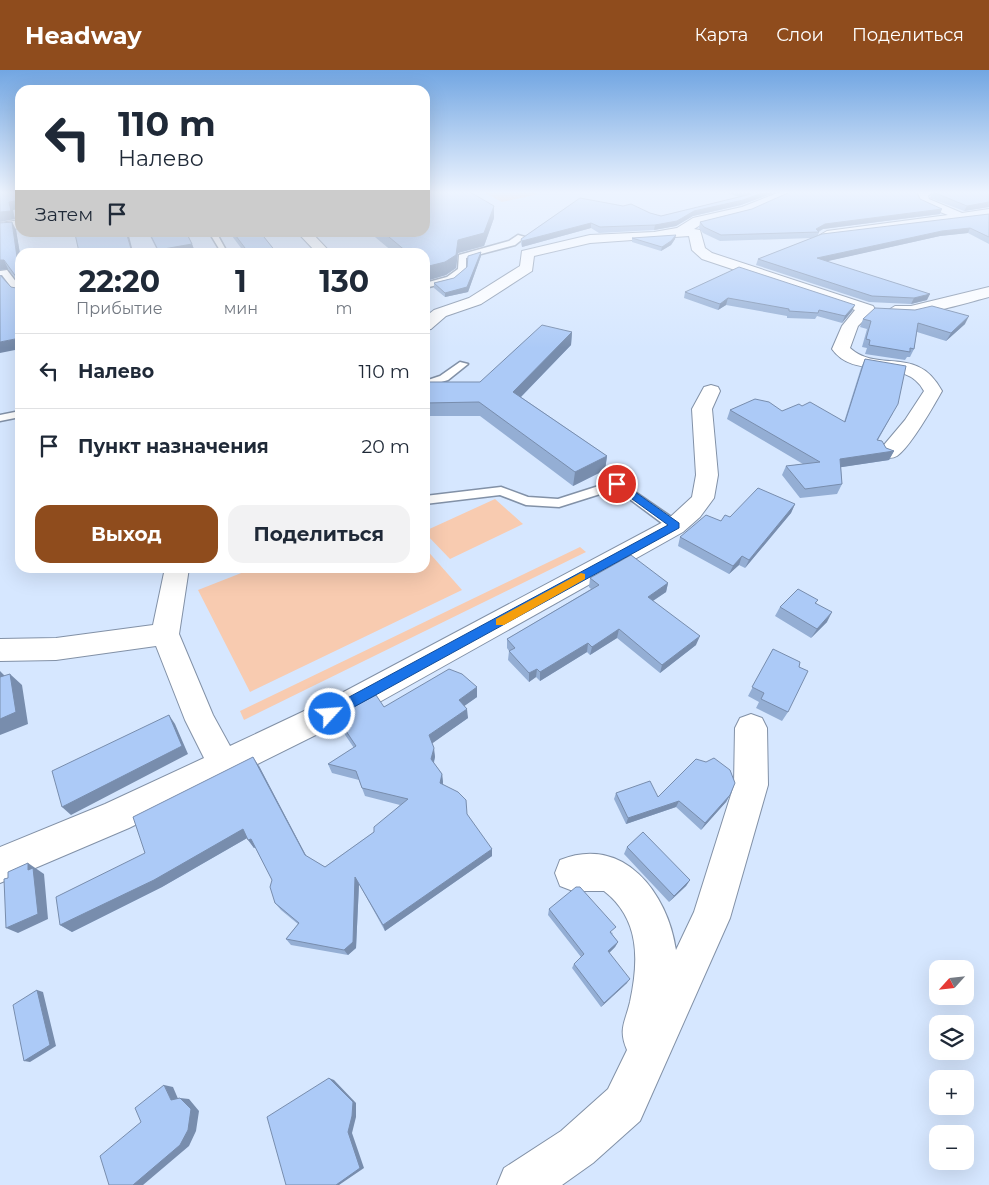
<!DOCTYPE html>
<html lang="ru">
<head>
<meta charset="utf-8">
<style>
	:root { --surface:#fff; --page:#f2f2f3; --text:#1f2937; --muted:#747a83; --line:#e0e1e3; --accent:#8f4c1d }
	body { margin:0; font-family:Montserrat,sans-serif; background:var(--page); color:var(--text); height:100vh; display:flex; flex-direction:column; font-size:19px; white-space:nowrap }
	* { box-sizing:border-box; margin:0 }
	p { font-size:16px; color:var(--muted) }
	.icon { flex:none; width:28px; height:28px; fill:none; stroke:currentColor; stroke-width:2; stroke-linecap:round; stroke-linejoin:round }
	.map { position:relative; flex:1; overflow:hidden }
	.drawer { position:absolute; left:15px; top:178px; width:415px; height:325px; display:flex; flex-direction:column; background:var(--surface); border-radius:15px; box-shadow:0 5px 20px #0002 }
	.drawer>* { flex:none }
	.banner { position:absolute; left:15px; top:15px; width:415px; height:152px; border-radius:15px; box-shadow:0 5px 20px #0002; background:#fff; color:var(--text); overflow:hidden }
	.needle { width:32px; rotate:243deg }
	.controls { position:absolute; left:929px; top:890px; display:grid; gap:10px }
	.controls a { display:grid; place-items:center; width:45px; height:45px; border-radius:10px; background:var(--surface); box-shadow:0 5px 20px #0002; font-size:25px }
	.pin { position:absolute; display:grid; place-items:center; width:42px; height:42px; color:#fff; margin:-21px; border:2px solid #fff; border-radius:50%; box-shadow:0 1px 5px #0007 }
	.me { position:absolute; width:55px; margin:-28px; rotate:64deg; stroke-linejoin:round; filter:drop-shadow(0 0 4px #0008) }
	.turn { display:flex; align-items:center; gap:18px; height:105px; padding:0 20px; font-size:22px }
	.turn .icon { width:65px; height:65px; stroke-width:2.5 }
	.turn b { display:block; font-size:35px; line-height:42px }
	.then { display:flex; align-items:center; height:48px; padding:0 20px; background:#0003; gap:10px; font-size:19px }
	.eta { display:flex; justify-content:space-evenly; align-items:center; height:85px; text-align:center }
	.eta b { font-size:30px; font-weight:700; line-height:35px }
	.button { display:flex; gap:10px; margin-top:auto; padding:10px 20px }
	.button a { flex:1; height:58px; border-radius:15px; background:var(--accent); color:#fff; font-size:20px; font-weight:700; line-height:58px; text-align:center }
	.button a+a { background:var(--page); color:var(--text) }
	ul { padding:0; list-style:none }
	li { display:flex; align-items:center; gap:15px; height:75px; padding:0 20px; border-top:1px solid var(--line) }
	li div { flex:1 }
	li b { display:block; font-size:19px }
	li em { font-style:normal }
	header { display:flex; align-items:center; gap:30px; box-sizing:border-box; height:70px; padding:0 25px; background:var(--accent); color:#fff }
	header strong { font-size:24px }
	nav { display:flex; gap:28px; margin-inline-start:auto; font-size:18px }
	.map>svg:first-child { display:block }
</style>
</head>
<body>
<header>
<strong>Headway</strong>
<nav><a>Карта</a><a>Слои</a><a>Поделиться</a></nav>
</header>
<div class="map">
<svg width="989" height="1115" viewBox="0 0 989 1115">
	<rect width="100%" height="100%" fill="#d6e7ff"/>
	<path fill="#f8cbb0" d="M483 122H533L539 124 502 132Z
		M495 429 523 454 450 489 425 463V461Z
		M580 477 586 482 244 650 240 641Z
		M425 478 462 520 250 622 198 520 254 498H425Z"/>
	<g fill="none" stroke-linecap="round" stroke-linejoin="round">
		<g stroke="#8291a7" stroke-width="3">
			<path id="service" d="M209 162H216L227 182H221Z
				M518 165 525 167 515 175 466 188V200L453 211 425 218V213L447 207 458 199 459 185 509 171Z
				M7 200 20 217V226L17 225 2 205H0V201Z
				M460 292 468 294 448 310 425 317V311L440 306Z
				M20 341V347L0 351V345Z
				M609 404 680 453 681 456 680 459H670L616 419 559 437 526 435 500 425 425 434V426L501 417 528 427 558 429 608 413 603 408Z"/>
		</g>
		<g stroke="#8291a7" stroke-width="2">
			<path id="minor" d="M780 122H795L750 143 702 154 694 159 700 160 705 178 712 183 873 236 875 239 858 256 850 278C879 304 917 274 942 321 933 337 911 376 897 386 892 389 887 388 882 386L878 382 905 350 924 321C906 286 854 311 832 279L842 256 855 240 702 189 692 180 689 166 590 173 534 186 532 201 481 234 446 246 431 259 425 260V247L434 240 469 228 520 196 522 181 590 165 654 162 677 158 693 148 742 137Z
				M918 122H933L928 126 929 129 962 143 989 139V147L827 169 820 165 827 161 948 145 919 134 916 124Z
				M20 150V158L0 161V153Z
				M297 162H311L330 182H316Z
				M989 217V227C972 231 897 255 887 241L895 236H911Z
				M711 315 718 317 720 321 712 339 718 405 714 428 700 447 683 462 358 644 129 758 0 813V777L105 734 204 688 185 650 156 576 56 590 0 591V569L56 568 153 555 165 498H189L179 564 213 645 230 676 336 626 667 450 692 427 696 405 692 339 704 317Z
				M751 644 762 648 767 658 768 715 730 848 640 1051 593 1093 562 1115H497L504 1098 561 1061 608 1019 627 980C618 959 625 953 630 932 639 890 640 849 604 821H573L560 816 555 803 560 790C623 764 668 823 676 880L694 842 734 715 735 658 740 648Z"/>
		</g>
		<use href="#service" fill="#fff" fill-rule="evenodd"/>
		<use href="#minor" fill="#fff" fill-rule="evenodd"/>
	</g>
	<path fill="#94aed4" d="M723 122H776L741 135 693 146 676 156 654 160 599 163 591 158 522 177 521 174V169L580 128 661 146 740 127Z
		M933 122H989V137L964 141 930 128Z
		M920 129 940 144 823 159 819 162 818 166 989 144V174L968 163 940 166 827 191 927 230 911 234 869 232 756 195 758 189 812 168 720 171 703 163 699 158 700 152 752 139Z
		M494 148 484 176 458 183 456 198 446 205 426 211 425 210V182H393L369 162H425Z
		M12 152 16 160 20 184V279L11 217 16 218 17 210 8 199 0 200V153Z
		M148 162H186L192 174 195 182H158Z
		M229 162H260L276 182H244Z
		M632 168 675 169 671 175 661 181 632 172Z
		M481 182V186L468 222 445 227 434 218V213L454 208 467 197Z
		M685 222 852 241 842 253 817 246 815 249 787 248V246L726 235 718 240 684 228Z
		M863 249 965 254 946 271 917 262 914 279 910 287H907L905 290 865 284 867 278 862 277 867 259 860 257Z
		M572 262 571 275 521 327 607 386 605 400 573 416 480 346H425V312H480Z
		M865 289 893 343 878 370 886 378 894 381 889 390 841 397 842 414 837 424 800 428 782 405 786 396 803 394 727 349 730 340 782 341 802 336 844 352 861 298Z
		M795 434 791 443 745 498 739 495 729 504 678 476 680 467 730 447Z
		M590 508 668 513 666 522 653 531 696 575 660 603 617 568 590 585 587 582 540 611 536 607 529 612 508 590 509 581 507 578V569L591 519 589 517Z
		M818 530 816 533 827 552 811 568 775 546 780 537Z
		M773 579 788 642 782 651 756 638 759 632 748 626Z
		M477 617V627L464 636 468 648 432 673 435 687 434 693 442 704 443 715 467 744 492 786 385 861 359 814 356 878 348 885 291 875 286 869 298 854 281 840 275 833 272 810 255 777 254 778 247 768 162 817 72 862 60 855 145 783 259 696 306 786 325 797 374 762 400 735 365 726 359 710 332 703 328 694 354 678 339 656 336 646 384 637Z
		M616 723 658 727 730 725 726 732 701 760 676 737 626 754 614 729Z
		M627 777 690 810 686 816 669 832 624 784Z
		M549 839 613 863 612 864 618 872 615 877 609 883 627 913 601 937 572 898 574 894 581 887 548 845Z"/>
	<path fill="#788dad" d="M765 122H776L741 135 693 146 676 156 654 160 655 155 694 141Z
		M20 130V139L13 140 15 149 0 152V142L9 132Z
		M989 132V137L964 141 967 136Z
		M494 136V148L484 176 458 183 456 198 446 205 426 211 425 197 458 170Z
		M942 139 940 144 823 159 817 162 816 159 825 154Z
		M12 152 16 160 20 184V197L18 194Z
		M591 153V158L522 177V171Z
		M970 158 968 163 940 166 815 194 817 188 942 161Z
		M126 162H128L133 182H132Z
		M676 165 675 169 671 175 661 181 662 177Z
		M192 174 195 182H159L158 180Z
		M481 182V186L468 222 445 227V223Z
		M0 190H4L8 199 0 200Z
		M930 224 927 230 911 234 914 228Z
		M728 228 726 235 718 240 720 234Z
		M855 235 852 241 842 253 845 246Z
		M969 246 965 254 946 271 951 263Z
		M572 262 571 275 513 335V322Z
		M20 268V279L0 283V272Z
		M894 381 889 390 836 398 840 389Z
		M607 386 605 400 573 416 575 402Z
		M795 434 791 443 745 498 749 490Z
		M742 486 739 495 729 504 733 496Z
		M668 513 666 522 645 536 648 527Z
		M832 542 827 552 811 568 817 559Z
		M619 559 617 568 590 585 592 577Z
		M700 566 696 575 660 603 662 595Z
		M588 573 587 582 540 611V602Z
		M537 599 536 607 529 612V603Z
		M0 601 11 612 0 607Z
		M10 604 22 615 28 654 0 665V649Z
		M477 617V627L460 639 459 630Z
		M467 639 468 648 430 675 429 665Z
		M169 645 175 654 188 684 71 745 62 737Z
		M434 678 435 687 432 698 431 689Z
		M253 687 259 696 310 793 305 785Z
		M442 704 443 712 442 722 440 713Z
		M730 725 726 732 701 760 705 753Z
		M679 731 676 737 626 754 628 748Z
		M243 759 249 767 162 817 72 862 60 855Z
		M251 769 257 776 254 778 248 770Z
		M492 779V786L385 861 383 855Z
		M28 793 44 804 48 849 18 863 6 858 28 800Z
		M355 807 359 814 356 878 348 885 344 880Z
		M690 810 686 816 669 832 674 826Z
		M618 872 615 877 606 886 608 881Z
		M630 909 627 913 601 937 604 933Z
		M37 920 43 922 56 976 30 992 24 991Z
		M329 1008 334 1010 356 1033V1047L352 1063 364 1098 339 1115H336L348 1062Z
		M164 1015 173 1017 179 1031 171 1030Z
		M180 1028 189 1029 199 1041 196 1061 189 1076 143 1115H133Z"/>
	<path fill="#accaf7" stroke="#788dad" d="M0 122H20V130L9 132 11 141 0 142Z
		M425 122H470L494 136 484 163 458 170 456 185 445 192 425 197V182H407L383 162H425Z
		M741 122H765L743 130 694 141 677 151 655 155 600 157 591 153 522 171 521 169 580 128 623 136 631 134 650 143 661 146 751 124Z
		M790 122H917L920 129 942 139 825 154 816 159 819 162 721 165 704 157 700 152 752 139Z
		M933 122H989V132L967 136Z
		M989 144V167L970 158 942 161 817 188 930 224 914 228 872 226 758 189 822 164Z
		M12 152 18 194 20 193V253L18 254 20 268 0 272V205L11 217 16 218 17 208 4 190H0V153Z
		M77 162H126L132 182H79L75 164Z
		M149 162H186L192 174 158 180Z
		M233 162H260L276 182H248Z
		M676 165 671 171 662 177 632 168Z
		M481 182 467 217 445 223 434 213 454 208 467 197 468 186Z
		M739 197 855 235 845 246 819 240 818 243 789 241V239L728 228 720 234 685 222Z
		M932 236 969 246 951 263 918 253 914 279 910 278V282L869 275 870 270 866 269 871 251 863 249 875 238 915 240Z
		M542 255 572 262 513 322 607 386 575 402 479 332 425 333V312H480Z
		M865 289 906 296 898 334 877 370 882 371 886 378 894 381 840 389 842 414 805 419 786 396 820 392 730 340 755 329 769 332 782 341 799 334 802 336 810 332 845 352Z
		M758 418 795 434 749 490 742 486 733 496 680 467 706 445 721 451 725 445 730 447Z
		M631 485 668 513 648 527 700 566 662 595 619 559 592 577 588 573 540 602 537 599 529 603 509 581 515 578 507 569 599 515 590 508Z
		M798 519 818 530 815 533 832 542 817 559 780 537Z
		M773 579 800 592 799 597 808 601 788 642 761 629 764 623 752 617Z
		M449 599 462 604 477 617 459 630 467 639 429 665 434 678 431 689 442 704 440 713 458 722 466 730 467 744 492 779 383 855 355 807 353 872 344 880 286 869 299 853 275 833 270 817 272 810 251 769 248 770 243 759 154 810 60 855 56 827 145 783 133 747 253 687 305 785 325 797 374 762V757L408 729 362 718 356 701 328 694 356 676 336 646 376 625 384 637Z
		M10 604 16 642 0 649V605V607Z
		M169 645 182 676 62 737 52 701Z
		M714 688 730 700 735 713 730 725 705 753 679 731 628 748 616 723 650 711 658 727 696 689 706 692Z
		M643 762 690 810 674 826 627 777Z
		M28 793V800L33 798 38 844 6 858 4 809 8 808V802Z
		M576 817H580L616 857 610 862 618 872 608 881 630 909 604 933 574 894 584 884 549 839Z
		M37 920 50 975 24 991 13 935Z
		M329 1008 353 1032 352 1046 348 1062 360 1098 336 1115H286L267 1047Z
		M164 1015 171 1030 180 1028 191 1039 188 1060 180 1075 133 1115H109L100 1086 141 1052 135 1038Z"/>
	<linearGradient id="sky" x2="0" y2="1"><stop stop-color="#72a6e2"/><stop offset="0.44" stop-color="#edf4ff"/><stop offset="1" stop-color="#edf4ff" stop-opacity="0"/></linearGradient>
	<rect width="989" height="278" fill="url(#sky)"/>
	<path fill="#1a73e8" stroke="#114b97" d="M614 412H621L679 453V458L334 648H325L324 644 325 640 668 455 614 416Z"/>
	<path fill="#f59e0b" d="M581 503 585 504V509L504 555H496V549Z"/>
</svg>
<div class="controls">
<a><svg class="needle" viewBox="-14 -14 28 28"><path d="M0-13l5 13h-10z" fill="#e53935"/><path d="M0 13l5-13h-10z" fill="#747a83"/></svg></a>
<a><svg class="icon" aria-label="layers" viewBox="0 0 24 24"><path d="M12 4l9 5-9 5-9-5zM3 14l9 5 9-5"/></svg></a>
<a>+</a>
<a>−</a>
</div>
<div class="pin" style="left:617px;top:414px;background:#d93025"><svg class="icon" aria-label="arrive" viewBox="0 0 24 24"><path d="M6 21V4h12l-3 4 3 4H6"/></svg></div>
<svg class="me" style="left:330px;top:644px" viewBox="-20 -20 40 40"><circle r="17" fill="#1a73e8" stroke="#fff" stroke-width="3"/><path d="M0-11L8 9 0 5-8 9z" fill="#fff"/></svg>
<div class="banner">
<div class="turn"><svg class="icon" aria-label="left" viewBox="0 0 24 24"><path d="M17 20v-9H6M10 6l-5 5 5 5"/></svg><div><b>110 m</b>Налево</div></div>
<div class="then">Затем<svg class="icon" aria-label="arrive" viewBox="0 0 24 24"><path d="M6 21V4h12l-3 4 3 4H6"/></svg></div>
</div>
<section class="drawer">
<div class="eta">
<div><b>22:20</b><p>Прибытие</p></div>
<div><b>1</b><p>мин</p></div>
<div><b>130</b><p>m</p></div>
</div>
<ul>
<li><svg class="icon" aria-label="left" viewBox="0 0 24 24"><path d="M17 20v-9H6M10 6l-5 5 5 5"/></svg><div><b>Налево</b></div><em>110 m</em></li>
<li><svg class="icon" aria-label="arrive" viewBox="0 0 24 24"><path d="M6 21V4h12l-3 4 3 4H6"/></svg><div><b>Пункт назначения</b></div><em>20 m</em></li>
</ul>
<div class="button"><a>Выход</a><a>Поделиться</a></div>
</section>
</div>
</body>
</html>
